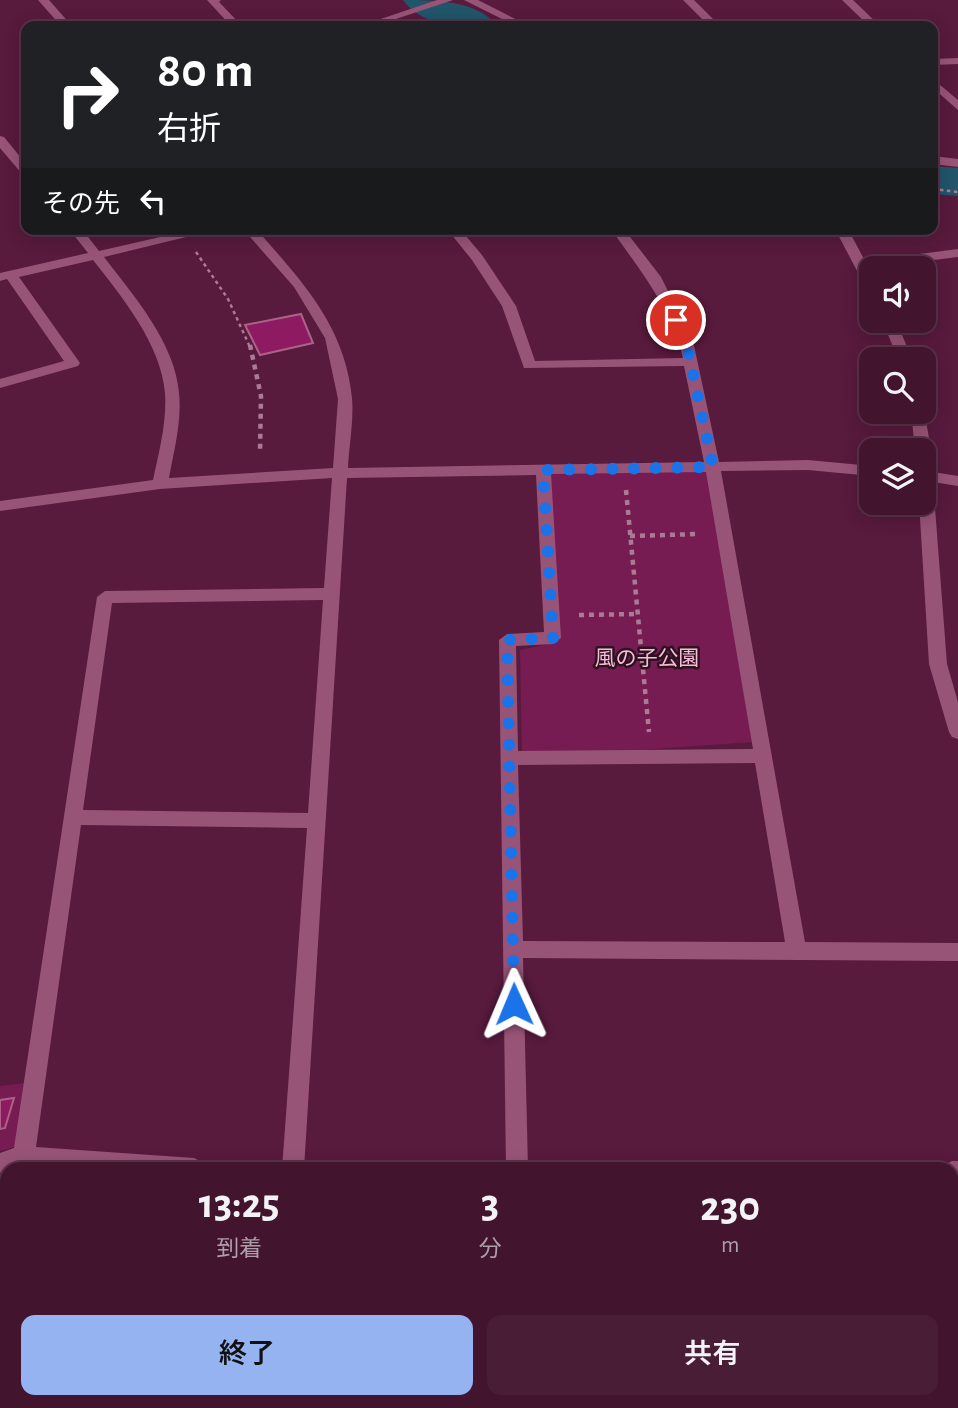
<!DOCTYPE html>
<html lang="ja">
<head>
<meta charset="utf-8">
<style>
	:root { --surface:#42142e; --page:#491d36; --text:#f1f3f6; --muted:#ae9eaa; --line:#5a334a; --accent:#95b2f1 }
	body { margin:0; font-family:"Alegreya Sans","Noto Sans JP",sans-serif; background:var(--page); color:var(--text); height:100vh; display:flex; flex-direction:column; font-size:26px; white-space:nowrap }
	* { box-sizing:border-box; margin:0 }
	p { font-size:23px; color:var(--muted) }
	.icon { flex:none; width:38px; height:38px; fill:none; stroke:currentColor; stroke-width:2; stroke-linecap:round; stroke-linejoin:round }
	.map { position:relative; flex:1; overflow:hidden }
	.drawer { position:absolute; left:0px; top:1162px; width:959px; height:247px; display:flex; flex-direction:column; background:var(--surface); border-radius:21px 21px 0 0; box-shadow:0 4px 18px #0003,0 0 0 2px var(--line) }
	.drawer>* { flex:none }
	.guide { position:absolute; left:21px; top:21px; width:917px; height:214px; border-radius:14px; box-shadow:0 4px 18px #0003,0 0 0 2px var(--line); background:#202124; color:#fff; overflow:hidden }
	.tools { position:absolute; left:859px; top:256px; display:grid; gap:14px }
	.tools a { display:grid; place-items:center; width:77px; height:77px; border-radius:14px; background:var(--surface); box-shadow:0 4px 18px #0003,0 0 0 2px var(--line); font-size:35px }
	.pin { position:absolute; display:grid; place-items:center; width:60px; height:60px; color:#fff; margin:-30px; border:4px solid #fff; border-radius:50%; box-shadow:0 2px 7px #0007 }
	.me { position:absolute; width:77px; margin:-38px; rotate:359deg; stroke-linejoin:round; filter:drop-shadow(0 0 5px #0008) }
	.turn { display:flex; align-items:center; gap:24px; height:147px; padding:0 21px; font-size:32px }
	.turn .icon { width:91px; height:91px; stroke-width:2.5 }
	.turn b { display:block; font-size:49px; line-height:60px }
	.then { display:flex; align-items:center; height:66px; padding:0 21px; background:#0003; gap:14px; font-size:26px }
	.eta { display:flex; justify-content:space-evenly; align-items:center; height:119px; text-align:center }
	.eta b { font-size:42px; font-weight:600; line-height:49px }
	.cta { display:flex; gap:14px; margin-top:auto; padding:14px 21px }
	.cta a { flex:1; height:80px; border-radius:14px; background:var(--accent); color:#111; font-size:28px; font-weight:600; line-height:80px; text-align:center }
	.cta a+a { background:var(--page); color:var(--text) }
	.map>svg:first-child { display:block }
</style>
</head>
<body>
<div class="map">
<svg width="958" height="1408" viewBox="0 0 958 1408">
	<rect width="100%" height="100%" fill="#581a3d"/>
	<path fill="#771c52" d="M708 471 754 742 522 758 520 650 557 642 550 474Z
		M34 1082 18 1146 0 1151V1086Z"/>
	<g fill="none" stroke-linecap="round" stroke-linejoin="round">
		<path fill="#21556a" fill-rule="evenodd" d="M403 0C435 0 477 0 497 26 466 27 424 29 403 0Z
			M933 166 958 168V196L933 194Z"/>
	</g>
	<path fill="#8e1a61" stroke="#aa6387" stroke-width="2" d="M301 314 313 343 260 355 245 325Z
		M14 1098 5 1128 0 1129V1100Z"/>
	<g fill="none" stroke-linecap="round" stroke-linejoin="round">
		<path stroke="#aa7b94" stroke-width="2.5" stroke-dasharray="3.5 3.5" stroke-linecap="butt" d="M933 189 958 192
			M196 252 228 299 250 347"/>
		<path stroke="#aa7b94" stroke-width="4.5" stroke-dasharray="5 5" stroke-linecap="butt" d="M250 345 261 396 260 453
			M626 490 649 732
			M630 536 699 534
			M579 615 637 614"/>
		<path fill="#985477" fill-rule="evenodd" d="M38 0H49L72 26H61Z
			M207 0H221L219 2 242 26H231Z
			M437 0H453L375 26H360Z
			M464 0H478L529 26H516Z
			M683 0H694L720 26H709Z
			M842 0H853L880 26H869Z
			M958 58V64L933 65V59Z
			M933 79 958 100V110L933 88Z
			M0 136 4 137 26 164V175L22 174 0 148Z
			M933 156 958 159V167L933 164Z
			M69 229H82L99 251 195 229H219L104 257C134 296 175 343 179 393 182 422 174 450 169 478L333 468 338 399 325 338 294 287 243 229H256C302 281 345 326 352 398 354 420 349 446 348 468L704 462 684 366 524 368 502 306 472 260 447 229H460L482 255 516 306 535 361 683 358C672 309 639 269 611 229H624L661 277 693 341 719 462 808 460 872 466V476L808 470 721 471 805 942 958 943V961L523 958 528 1169H506L499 640 507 634 544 632 536 475 347 478 304 1169H282L307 828 81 825 36 1147 194 1158 202 1162 205 1169 24 1166 7 1169 0 1173V1153L14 1148 97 597 105 591 324 588 332 478 160 489 0 511V501L153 480C159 452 167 422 165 393 161 344 122 297 93 260L19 277 80 363 78 366 0 388V379L64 361 7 279 0 281V273L88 253ZM706 472 753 749 518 751 516 646 553 644 561 638 551 474ZM323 600 308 813 83 810 112 603ZM755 763 785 942 523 941 518 765Z
			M835 229H848L865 261 958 249V257L869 268 872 290 865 286Z
			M882 320H896L912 359H898Z
			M924 409 931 450 927 454 932 458 933 472 958 476V486L933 482 947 664 958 702V739L952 737 949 732 929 664 919 502H924V450H915L911 411H924Z
			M952 1161H958V1183H952V1169H942L944 1165Z
			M265 1402H289L288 1408H264Z
			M426 1402H450V1408H426Z"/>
	</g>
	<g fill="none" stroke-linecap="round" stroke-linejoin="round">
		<path stroke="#1a73e8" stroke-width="12" stroke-dasharray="0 21.6" d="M514 1004 507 640 553 638 543 470 713 467 686 341 676 320"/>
	</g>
	<g text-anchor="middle" stroke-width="5" stroke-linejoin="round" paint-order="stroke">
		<g font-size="21" fill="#f7bbd7" stroke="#2d1220">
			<text x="647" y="665">風の子公園</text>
		</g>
	</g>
</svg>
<div class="tools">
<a><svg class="icon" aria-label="sound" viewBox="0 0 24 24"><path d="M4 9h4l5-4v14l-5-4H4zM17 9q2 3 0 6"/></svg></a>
<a><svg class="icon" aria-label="search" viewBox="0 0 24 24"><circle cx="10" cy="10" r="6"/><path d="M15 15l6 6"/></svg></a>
<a><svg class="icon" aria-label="layers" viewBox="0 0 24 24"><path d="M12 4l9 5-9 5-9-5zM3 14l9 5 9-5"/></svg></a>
</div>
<div class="pin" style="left:676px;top:320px;background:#d93025"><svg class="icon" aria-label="arrive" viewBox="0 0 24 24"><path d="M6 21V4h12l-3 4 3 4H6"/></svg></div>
<svg class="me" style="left:514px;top:1004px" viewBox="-20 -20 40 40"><path d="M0-17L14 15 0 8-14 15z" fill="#1a73e8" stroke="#fff" stroke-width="4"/></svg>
<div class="guide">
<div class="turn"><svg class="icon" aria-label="right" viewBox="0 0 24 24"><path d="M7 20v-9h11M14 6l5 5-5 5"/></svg><div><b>80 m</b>右折</div></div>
<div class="then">その先<svg class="icon" aria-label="left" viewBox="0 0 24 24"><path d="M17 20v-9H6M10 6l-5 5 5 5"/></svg></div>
</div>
<section class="drawer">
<div class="eta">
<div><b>13:25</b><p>到着</p></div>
<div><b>3</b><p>分</p></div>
<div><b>230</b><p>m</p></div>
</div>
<div class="cta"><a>終了</a><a>共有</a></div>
</section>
</div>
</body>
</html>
